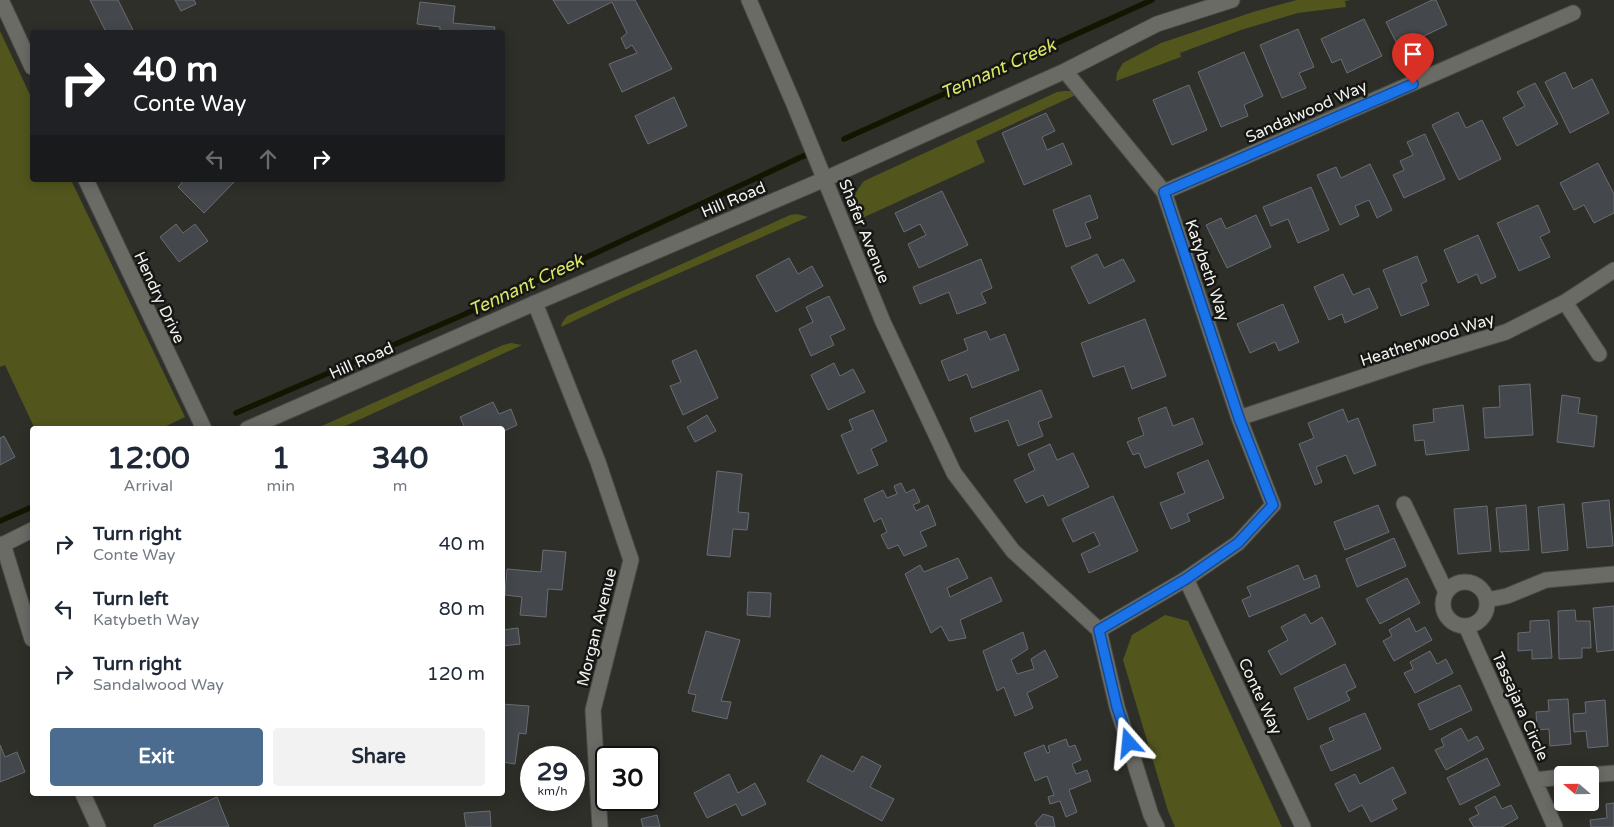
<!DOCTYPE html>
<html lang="en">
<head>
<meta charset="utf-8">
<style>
	:root { --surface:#fff; --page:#f2f2f3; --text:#1f2937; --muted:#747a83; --accent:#4b6c8f }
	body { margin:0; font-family:"Varela Round",sans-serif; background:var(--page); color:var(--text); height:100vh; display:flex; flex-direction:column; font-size:19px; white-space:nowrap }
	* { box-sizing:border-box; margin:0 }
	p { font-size:16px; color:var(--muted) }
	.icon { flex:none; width:28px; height:28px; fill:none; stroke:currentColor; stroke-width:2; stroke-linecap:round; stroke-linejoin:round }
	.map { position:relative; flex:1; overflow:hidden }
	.panel { position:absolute; left:30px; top:426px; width:475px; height:370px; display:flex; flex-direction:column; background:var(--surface); border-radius:5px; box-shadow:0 2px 12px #0003 }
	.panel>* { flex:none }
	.banner { position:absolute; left:30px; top:30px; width:475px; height:152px; border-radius:5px; box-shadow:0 2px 12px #0003; background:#202124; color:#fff; overflow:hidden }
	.needle { width:32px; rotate:290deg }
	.buttons { position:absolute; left:1554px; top:766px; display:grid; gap:10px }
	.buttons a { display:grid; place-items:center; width:45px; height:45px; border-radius:5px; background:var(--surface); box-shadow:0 2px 12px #0003; font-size:25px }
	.speed { position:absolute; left:520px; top:746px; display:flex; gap:10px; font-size:25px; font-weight:700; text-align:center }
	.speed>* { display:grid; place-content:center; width:65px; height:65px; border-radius:50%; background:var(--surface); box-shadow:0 2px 12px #0003; line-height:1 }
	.speed small { font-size:12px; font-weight:400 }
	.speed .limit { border:2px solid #111; border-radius:8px; background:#fff; color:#111 }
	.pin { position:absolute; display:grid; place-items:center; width:42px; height:42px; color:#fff; margin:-51px -21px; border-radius:50% 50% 50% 0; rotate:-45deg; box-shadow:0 0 5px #0007 }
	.pin .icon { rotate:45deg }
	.me { position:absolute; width:55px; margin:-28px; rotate:342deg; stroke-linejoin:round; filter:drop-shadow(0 0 4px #0008) }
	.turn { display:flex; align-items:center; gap:18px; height:105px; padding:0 20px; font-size:22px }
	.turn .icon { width:65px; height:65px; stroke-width:2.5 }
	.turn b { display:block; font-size:35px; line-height:42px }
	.lanes { display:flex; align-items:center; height:48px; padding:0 20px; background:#0003; justify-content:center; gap:25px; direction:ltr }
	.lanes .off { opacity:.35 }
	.eta { display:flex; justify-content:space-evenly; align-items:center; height:85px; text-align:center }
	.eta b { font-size:30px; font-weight:800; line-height:35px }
	.button { display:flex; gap:10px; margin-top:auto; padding:10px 20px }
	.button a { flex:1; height:58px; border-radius:5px; background:var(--accent); color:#fff; font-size:20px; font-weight:800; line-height:58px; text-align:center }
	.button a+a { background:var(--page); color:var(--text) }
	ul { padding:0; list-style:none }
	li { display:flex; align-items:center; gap:15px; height:65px; padding:0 20px }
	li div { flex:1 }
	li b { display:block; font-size:19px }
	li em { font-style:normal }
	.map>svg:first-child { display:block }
</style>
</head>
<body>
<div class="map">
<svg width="1614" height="827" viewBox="0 0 1614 827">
	<rect width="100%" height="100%" fill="#2e2f29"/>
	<path fill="#52561c" d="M1297 0H1351L1345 1 1346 7 1298 13 1241 30 1180 53 1181 57 1116 81 1117 73 1123 63 1161 43 1253 12Z
		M0 31 32 99V180H71L185 417 160 429H35L5 365 0 367Z
		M1064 91H1072L1078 94 976 141 985 162 860 219C852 201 852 196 864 181L1057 92Z
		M797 214 808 217 622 298 561 327 562 323 567 316 790 215Z
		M511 343 522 345 339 429H315L503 345Z
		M1165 615 1188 621 1282 827H1175L1168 811 1123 660 1132 635Z"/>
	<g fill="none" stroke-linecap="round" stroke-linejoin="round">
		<path stroke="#131500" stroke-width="5.5" d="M844 139 1152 0
			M236 413 463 315 812 152
			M0 521 32 507"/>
	</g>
	<path fill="#44484c" stroke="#696d72" d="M90 0H118L134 32H106Z
		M175 0H194L196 4 181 11Z
		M553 0H635L672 69 622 92 609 64 637 53 632 45 626 49 621 38 627 33 612 2 568 24Z
		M1432 0H1436L1447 25 1399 48 1386 22Z
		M420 2 455 6 453 23 495 27 494 32H440V27L417 24Z
		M1364 19 1382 56 1347 73 1341 59 1332 63 1321 39Z
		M1298 29 1314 67 1299 73 1306 88 1282 98 1260 45Z
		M1244 52 1263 96 1244 105 1248 116 1221 127 1198 72Z
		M1565 72 1573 89 1592 79 1609 113 1570 133 1545 82Z
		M1535 83 1558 124 1517 146 1503 118 1525 106 1517 92Z
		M1189 85 1207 130 1172 145 1153 100Z
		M674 97 687 126 648 144 635 116Z
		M1458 112 1466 128 1482 120 1501 159 1459 180 1432 125Z
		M1046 113 1055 131 1042 137 1047 150 1063 143 1072 164 1024 185 1002 133Z
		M1425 134 1445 179 1404 198 1393 175 1404 170 1400 161 1413 155 1407 142Z
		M1598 163 1614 194V213L1594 223 1584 205 1574 210 1560 183Z
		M1370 164 1392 210 1377 218 1369 200 1355 206 1359 216 1340 225 1317 175 1336 167 1341 178Z
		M184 180H236L204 213 178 187Z
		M1311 187 1329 230 1298 243 1288 219 1271 226 1263 207Z
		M942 191 968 245 919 268 908 244 926 235 920 224 904 232 895 213Z
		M1090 195 1098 218 1085 223 1091 238 1066 247 1053 210Z
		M1538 205 1550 232 1540 237 1550 257 1519 271 1497 223Z
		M1256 215 1271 247 1227 268 1206 225 1221 218 1226 229Z
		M176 224 183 233 195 224 208 241 179 262 160 237Z
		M1478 235 1496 277 1481 284 1477 274 1458 283 1444 250Z
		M1097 254 1104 268 1123 259 1135 281 1089 304 1071 267Z
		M1417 256 1427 281 1421 284 1429 305 1401 316 1383 270Z
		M789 258 798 274 812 266 823 286 776 312 756 276Z
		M981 259 992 288 981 293 986 303 957 314 949 292 920 304 913 287Z
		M1343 274 1353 295 1369 288 1378 308 1345 323 1342 314 1329 320 1314 287Z
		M829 296 845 329 830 336 834 345 811 356 799 329 813 322 806 307Z
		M1283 304 1299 342 1279 351 1275 342 1250 353 1237 324Z
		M1145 319 1166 376 1132 389 1124 366 1093 377 1081 343Z
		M986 331 990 340 1005 334 1019 370 972 388 967 374 949 381 941 361 968 350 964 339Z
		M696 350 718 398 683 415 670 386 681 382 672 361Z
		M834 363 840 376 853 369 865 392 828 410 811 375Z
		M1530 384 1533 435 1485 438 1483 408 1500 407 1499 386Z
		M1041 390 1052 417 1038 422 1043 436 1018 446 1008 420 975 432 970 418Z
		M1562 395 1580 398 1578 413 1597 416 1594 447 1557 442Z
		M493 402 499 414 511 409 517 425 502 432V429H457L464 426 460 417Z
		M1463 405 1469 450 1426 455 1424 440 1415 441 1413 425 1434 422 1433 409Z
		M1166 407 1173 426 1193 418 1203 444 1145 468 1139 453 1133 455 1127 442 1144 435 1138 418Z
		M1343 409 1348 422 1358 418 1376 465 1354 474 1346 455 1316 467 1322 482 1315 485 1299 444 1314 438 1308 423Z
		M873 410 887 441 871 449 878 465 858 474 841 435 853 430 849 420Z
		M707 415 716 431 695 442 687 427Z
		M4 436 15 457 0 465V438Z
		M1050 444 1057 460 1073 453 1089 487 1048 506 1043 495 1026 503 1014 480 1035 470 1028 454Z
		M1208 460 1224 498 1187 514 1190 521 1171 529 1160 503 1185 493 1177 473Z
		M717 471 742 474 738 512 749 513 747 530 733 529 730 557 707 555Z
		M901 483 906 493 914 489 920 502 913 505 916 511 928 505 936 525 920 532 927 546 904 556 898 545 888 549 881 535 887 532 881 518 874 522 864 499 883 490 887 498 897 494 894 486Z
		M1113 496 1138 551 1089 573 1081 554 1100 545 1094 532 1073 542 1062 519Z
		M1609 500 1613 546 1587 548 1582 503Z
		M1564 504 1568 550 1542 553 1538 507Z
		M1378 505 1389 532 1345 550 1334 522Z
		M1526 505 1529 550 1500 552 1496 508Z
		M1487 506 1491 551 1458 554 1454 509Z
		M1394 538 1406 566 1357 587 1346 559Z
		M543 550 566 552 562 590 548 589 546 617 520 615 522 597 505 595 507 569 541 572Z
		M958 558 968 578 947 588 950 597 991 577 1002 601 960 620 966 638 949 641 941 626 931 633 905 574 920 565 924 572Z
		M1298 565 1304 580 1316 575 1320 587 1249 617 1242 600 1251 596 1247 587Z
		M1407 578 1420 603 1380 624 1366 599Z
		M748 592 771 593 770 617 747 615Z
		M1614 606V650L1597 652 1593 608Z
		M1575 610 1576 621H1590L1591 648H1582V658L1559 659 1558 611Z
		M1305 614 1311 624 1322 617 1336 644 1281 675 1268 651 1288 640 1281 627Z
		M1409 618 1416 632 1425 627 1432 640 1394 661 1383 641 1392 636 1389 630Z
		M1549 620 1552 658 1532 659V650L1518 651V633L1530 632V621Z
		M518 628 520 644 502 646V630Z
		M706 631 740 640 721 701 731 702 727 719 692 711 696 695 688 693Z
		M1023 632 1028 649 1011 660 1017 674 1034 669 1031 659 1045 650 1058 677 1027 693 1033 708 1015 716 1004 687 997 691 983 651Z
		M1430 651 1437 664 1446 659 1453 673 1415 693 1404 673 1413 669 1410 662Z
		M1345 664 1356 687 1346 692 1350 700 1308 720 1294 688Z
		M1460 685 1472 710 1430 730 1418 704Z
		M1568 699 1571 744 1550 746 1549 729 1537 730 1536 712 1549 711 1548 700Z
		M1605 700 1608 746 1588 748 1586 731 1574 732 1573 714 1586 713 1585 702Z
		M502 704 529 706 526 734 519 733 515 764 502 762Z
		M1365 713 1381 749 1331 771 1320 746 1334 740 1329 728Z
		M1461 728 1468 741 1477 736 1484 749 1446 770 1435 750 1444 746 1441 739Z
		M1066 739 1069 747 1075 745 1081 760 1072 764 1076 774 1087 770 1091 781 1069 790 1077 812 1066 817 1060 801 1050 804 1048 797 1054 795 1047 776 1035 781 1024 753 1044 745 1047 753 1050 752 1048 746Z
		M0 745 5 757 17 752 25 772 0 782Z
		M821 755 853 772 862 756 881 766 870 787 894 799 882 821 807 781Z
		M1487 758 1500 785 1460 805 1447 778Z
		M1393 767 1406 793 1392 800 1397 809 1371 822 1362 805 1349 812 1335 784 1355 774 1360 784Z
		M729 774 738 793 755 783 766 804 742 816 736 804 707 818 694 793Z
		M1495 796 1502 809 1511 805 1518 818 1502 827H1474L1469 819 1479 814 1475 807Z
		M217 797 229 827H154V825Z
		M1614 803V827H1591L1590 820 1607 818 1606 804Z
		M490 811 491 827H466L464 813Z
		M1043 814 1053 817 1055 827H1037L1035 823Z
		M657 815 660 827H643L641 819Z"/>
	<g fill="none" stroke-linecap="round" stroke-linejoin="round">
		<g stroke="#4b4c47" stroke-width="17">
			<path id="street" d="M1 0 32 67
				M749 0 793 102 883 322 954 473 1013 551 1099 630
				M1065 71 1164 192 1239 418 1273 505 1238 543 1186 579 1303 827
				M86 180 204 429
				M1164 192 1573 13
				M1565 302 1599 354
				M535 303 598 462 631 560 593 710 600 827
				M1239 418 1426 356 1506 332 1565 302 1614 270
				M1404 504 1446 592
				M3 544 32 639
				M1443 604a22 22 0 1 1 44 0a22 22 0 1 1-44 0Z
				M1487 600 1507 596 1546 580 1614 574
				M1466 626 1555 827
				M1590 775 1614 773
				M1535 780 1562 777
				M83 794 98 827
				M1157 827 1151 815 1117 707 1099 630 1186 579"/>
		</g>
		<g stroke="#4b4c47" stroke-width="17">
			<path id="secondary" d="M247 429 535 303 825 179 1065 71 1157 24 1232 0
				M0 546 32 530"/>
		</g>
		<use href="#street" stroke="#6a6b65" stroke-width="15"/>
		<use href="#secondary" stroke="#6a6b65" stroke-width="15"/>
	</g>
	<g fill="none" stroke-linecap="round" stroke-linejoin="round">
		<g stroke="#114b97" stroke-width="12">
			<path id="route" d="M1129 743 1117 707 1099 630 1186 579 1238 543 1273 505 1239 418 1164 192 1413 84"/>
		</g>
		<use href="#route" stroke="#1a73e8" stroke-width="9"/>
	</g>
	<g text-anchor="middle" stroke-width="5" stroke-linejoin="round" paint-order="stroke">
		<g font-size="16" fill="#f2f2ef" stroke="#161614">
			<text transform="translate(1306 111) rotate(-24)" y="6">Sandalwood Way</text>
			<text transform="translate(733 199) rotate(-23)" y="6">Hill Road</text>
			<text transform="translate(865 231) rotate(68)" y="6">Shafer Avenue</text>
			<text transform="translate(1208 270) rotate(71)" y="6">Katybeth Way</text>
			<text transform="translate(160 297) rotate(65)" y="6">Hendry Drive</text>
			<text transform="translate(1427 339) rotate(-18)" y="6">Heatherwood Way</text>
			<text transform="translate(361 360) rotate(-24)" y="6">Hill Road</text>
			<text transform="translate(596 627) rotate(-76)" y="6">Morgan Avenue</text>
			<text transform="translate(1261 696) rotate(65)" y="6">Conte Way</text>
			<text transform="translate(1521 706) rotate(66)" y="6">Tassajara Circle</text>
		</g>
		<g font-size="18" font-style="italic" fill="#dce766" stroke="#161614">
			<text transform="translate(998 69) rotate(-24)" y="6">Tennant Creek</text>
			<text transform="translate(526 285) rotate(-25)" y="6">Tennant Creek</text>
		</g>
	</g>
</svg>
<div class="buttons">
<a><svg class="needle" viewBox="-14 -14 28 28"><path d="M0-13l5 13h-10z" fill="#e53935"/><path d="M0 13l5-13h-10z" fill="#747a83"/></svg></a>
</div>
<div class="speed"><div>29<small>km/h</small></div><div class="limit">30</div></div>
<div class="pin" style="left:1413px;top:84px;background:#d93025"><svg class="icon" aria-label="arrive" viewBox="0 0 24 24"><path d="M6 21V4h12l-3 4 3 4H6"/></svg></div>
<svg class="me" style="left:1129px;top:743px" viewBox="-20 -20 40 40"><path d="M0-17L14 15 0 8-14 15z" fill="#1a73e8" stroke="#fff" stroke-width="4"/></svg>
<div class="banner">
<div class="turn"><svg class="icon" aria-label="right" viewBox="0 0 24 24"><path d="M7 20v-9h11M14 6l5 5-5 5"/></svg><div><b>40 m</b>Conte Way</div></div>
<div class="lanes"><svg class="icon off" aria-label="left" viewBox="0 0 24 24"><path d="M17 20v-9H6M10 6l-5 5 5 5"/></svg><svg class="icon off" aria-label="ahead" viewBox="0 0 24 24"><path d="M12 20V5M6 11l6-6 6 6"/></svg><svg class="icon" aria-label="right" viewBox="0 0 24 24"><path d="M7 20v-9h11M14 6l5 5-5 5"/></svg></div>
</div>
<section class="panel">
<div class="eta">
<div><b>12:00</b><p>Arrival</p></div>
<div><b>1</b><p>min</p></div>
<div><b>340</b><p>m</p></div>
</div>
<ul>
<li><svg class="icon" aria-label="right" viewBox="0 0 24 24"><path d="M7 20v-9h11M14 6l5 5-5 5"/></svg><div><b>Turn right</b><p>Conte Way</p></div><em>40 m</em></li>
<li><svg class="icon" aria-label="left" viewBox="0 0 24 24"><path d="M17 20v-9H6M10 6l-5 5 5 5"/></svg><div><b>Turn left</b><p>Katybeth Way</p></div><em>80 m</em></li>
<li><svg class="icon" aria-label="right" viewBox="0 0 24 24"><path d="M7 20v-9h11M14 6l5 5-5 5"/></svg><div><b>Turn right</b><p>Sandalwood Way</p></div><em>120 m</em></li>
</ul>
<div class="button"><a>Exit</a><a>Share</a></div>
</section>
</div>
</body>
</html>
